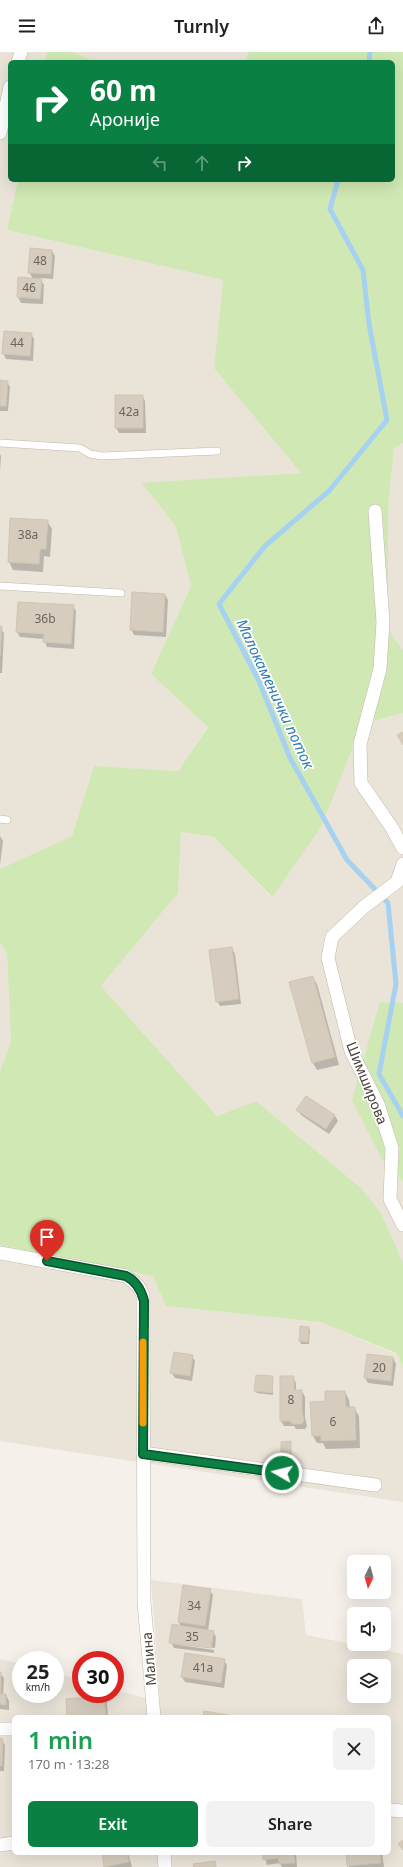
<!DOCTYPE html>
<html lang="en">
<head>
<meta charset="utf-8">
<style>
	:root { --surface:#fff; --page:#f2f2f2; --text:#222; --muted:#767676; --accent:#0b8043 }
	body { margin:0; font-family:"Noto Sans",sans-serif; background:var(--page); color:var(--text); height:100vh; display:flex; flex-direction:column; font-size:15px; white-space:nowrap }
	* { box-sizing:border-box; margin:0 }
	p { font-size:13px; color:var(--muted) }
	.icon { flex:none; width:22px; height:22px; fill:none; stroke:currentColor; stroke-width:2; stroke-linecap:round; stroke-linejoin:round }
	.map { position:relative; flex:1; overflow:hidden }
	.drawer { position:absolute; left:12px; top:1663px; width:379px; height:140px; display:flex; flex-direction:column; background:var(--surface); border-radius:6px; box-shadow:0 4px 16px #0002 }
	.drawer>* { flex:none }
	.top-card { position:absolute; left:8px; top:8px; width:387px; height:122px; border-radius:6px; box-shadow:0 4px 16px #0002; background:#0b8043; color:#fff; overflow:hidden }
	.needle { width:26px; rotate:185deg }
	.tools { position:absolute; left:347px; top:1503px; display:grid; gap:8px }
	.tools a { display:grid; place-items:center; width:44px; height:44px; border-radius:6px; background:var(--surface); box-shadow:0 4px 16px #0002; font-size:20px }
	.speed { position:absolute; left:12px; top:1599px; display:flex; gap:8px; font-size:20px; font-weight:700; text-align:center }
	.speed>* { display:grid; place-content:center; width:52px; height:52px; border-radius:50%; background:var(--surface); box-shadow:0 4px 16px #0002; line-height:1 }
	.speed small { font-size:10px; font-weight:400 }
	.speed .limit { border:6px solid #d22; background:#fff; color:#111 }
	.pin { position:absolute; display:grid; place-items:center; width:34px; height:34px; color:#fff; margin:-41px -17px; border-radius:50% 50% 50% 0; rotate:-45deg; box-shadow:0 0 4px #0007 }
	.pin .icon { rotate:45deg }
	.me { position:absolute; width:44px; margin:-22px; rotate:278deg; stroke-linejoin:round; filter:drop-shadow(0 0 3px #0008) }
	.turn { display:flex; align-items:center; gap:14px; height:84px; padding:0 16px; font-size:18px }
	.turn .icon { width:52px; height:52px; stroke-width:2.5 }
	.turn b { display:block; font-size:28px; line-height:34px }
	.lanes { display:flex; align-items:center; height:38px; padding:0 16px; background:#0003; justify-content:center; gap:20px; direction:ltr }
	.lanes .off { opacity:.35 }
	.round { display:grid; place-items:center; flex:none; width:42px; height:42px; border-radius:6px; background:var(--page) }
	.overview { display:flex; align-items:center; justify-content:space-between; height:68px; padding:0 16px }
	h1 { font-size:24px; font-weight:600; line-height:30px; color:#1e9e55 }
	.action { display:flex; gap:8px; margin-top:auto; padding:8px 16px }
	.action a { flex:1; height:46px; border-radius:6px; background:var(--accent); color:#fff; font-size:16px; font-weight:600; line-height:46px; text-align:center }
	.action a+a { background:var(--page); color:var(--text) }
	header { display:flex; justify-content:space-between; align-items:center; height:52px; padding:0 16px; background:var(--surface); font-size:18px; font-weight:600 }
	.map>svg:first-child { display:block }
</style>
</head>
<body>
<header><svg class="icon" aria-label="menu" viewBox="0 0 24 24"><path d="M4 6h16M4 12h16M4 18h16"/></svg>Turnly<svg class="icon" aria-label="share" viewBox="0 0 24 24"><path d="M12 15V3M7 8l5-5 5 5M5 13v7h14v-7"/></svg></header>
<div class="map">
<svg width="403" height="1815" viewBox="0 0 403 1815">
	<rect width="100%" height="100%" fill="#f5f1ea"/>
	<path fill="#e9e3d8" fill-rule="evenodd" d="M0 0H47L45 10H10V128H18L7 178 223 228 214 316 301 421 143 432 176 475 191 534 151 622 208 674 178 719 94 714 72 784 0 817Z
		M72 0H248L245 10H97Z
		M403 391V598L388 578V457L394 396Z
		M403 661V951L380 950 382 1107 403 1130V1210L381 1161 361 1136 256 1049 217 1064 101 934 178 841 181 780 214 785 271 845 362 672Z
		M0 890 7 902 11 990 0 1019Z
		M0 1193 153 1224 166 1254 320 1270 396 1302 403 1314V1450L0 1389Z
		M151 1528 302 1547 306 1583 403 1602V1815H0V1607L21 1612V1642H55V1621L81 1628V1642H115V1638L160 1650ZM354 1614H384V1644H354ZM14 1665H389V1801H14Z"/>
	<path fill="#d0e8b3" d="M47 0H72L97 10H45Z
		M248 0H403V391L394 396 388 457V578L403 598V661L362 672 321 775 272 845 214 785 181 780 178 841 101 934 217 1064 256 1049 361 1136 381 1161 403 1210V1314L396 1301 320 1270 166 1254 153 1224 0 1193V1019L11 990 7 902 0 890V817L72 784 94 714 178 719 208 675 151 622 191 534 176 475 142 431 301 421 214 316 223 228 7 178 18 128H393V10H245Z
		M380 950 403 951V1130L382 1107 352 1048Z"/>
	<path fill="#0003" d="M52 199 55 204 53 227 40 226 44 233 43 252 21 251 18 245 19 226 33 227 29 220Z
		M31 282 34 287 33 309 6 307 3 301Z
		M0 329 7 330 10 335 8 359H0Z
		M116 344H142L145 349 146 381H119L116 376Z
		M0 402 1 404 0 420Z
		M47 469 52 477 50 505 44 504 43 520 13 518 9 510Z
		M165 543 168 548 166 585 134 583 131 577Z
		M73 554 76 559 74 597 47 595 44 587 20 585 17 580Z
		M0 576 4 581 2 621H0Z
		M0 784 3 789 0 813Z
		M232 896 235 902 241 952 220 954 217 949Z
		M312 925 317 932 339 1013 317 1018 313 1011Z
		M306 1045 335 1064 338 1069 329 1082 301 1063 298 1058Z
		M300 1275 308 1276 310 1278 309 1292H301L300 1289Z
		M192 1304 195 1309 192 1329 175 1326 171 1320Z
		M393 1306 396 1312 393 1334 368 1331 365 1326Z
		M272 1325 273 1343 257 1341 255 1339Z
		M293 1325 296 1331V1339H302L305 1345V1365L307 1374 305 1377H296L294 1374H284L281 1369Z
		M345 1340 349 1348 350 1356H354L359 1364 360 1396 326 1397 323 1391H317L313 1384 327 1350Z
		M290 1390 292 1409H284L282 1406Z
		M184 1534 210 1538 213 1543 208 1579H213L216 1585 215 1596 173 1590V1592L214 1598V1601L174 1596 171 1590 181 1575 179 1570Z
		M224 1608 227 1613 224 1636 185 1630 182 1625Z
		M0 1621 4 1626 3 1643H6L9 1649V1658L0 1657Z
		M104 1645 107 1651 108 1665H68Z
		M0 1687 2 1688 5 1693 4 1719H0Z
		M103 1801H128L132 1815H105Z
		M264 1801H296L297 1815H282L280 1811 267 1813Z
		M347 1801H382L384 1815H349Z"/>
	<g fill="none" stroke-linecap="round" stroke-linejoin="round">
		<path stroke="#a7d1f0" stroke-width="5" d="M369 10 370 0
			M338 128 330 157 363 218 369 272 387 368 329 439 265 494 219 552 259 629 290 706 318 756 347 808 388 851 396 932 379 1022 403 1064"/>
	</g>
	<path fill="#d6cdbf" stroke="#d1c5b2" d="M30 196 52 198 51 222 28 221Z
		M18 225 42 227 40 247 17 245Z
		M4 279 32 281 30 304 2 302Z
		M0 328 8 329 6 354H0Z
		M115 343H143V376H115Z
		M10 466 48 468 46 497H40L39 512 8 510Z
		M132 540 165 542 163 580 130 578Z
		M18 550 74 553 71 592 43 590 44 582 16 580Z
		M0 574 2 575 0 604Z
		M403 680V693L397 683Z
		M232 895 239 947 216 950 209 898Z
		M313 924 335 1005 312 1011 289 930Z
		M306 1044 335 1063 326 1077 296 1058Z
		M300 1274 309 1275 308 1290 299 1289Z
		M174 1300 193 1303 190 1324 170 1321Z
		M367 1302 393 1305 391 1329 364 1326Z
		M256 1323 273 1324 272 1341 254 1339Z
		M280 1324H294V1338H302V1359L304 1368 302 1372H292L290 1369H280Z
		M325 1339H345L346 1355H355L356 1388 321 1389V1384H312L310 1350 325 1349Z
		M291 1389V1407H281V1390Z
		M183 1533 211 1537 205 1574 178 1570Z
		M172 1572 214 1579 211 1596 169 1591Z
		M185 1601 225 1607 221 1631 181 1625Z
		M0 1620H1V1642H6V1653L0 1652Z
		M104 1644 106 1665H67L66 1647Z
		M204 1659 228 1663V1665H203Z
		M0 1686 3 1687 2 1714H0Z
		M403 1788V1798L398 1792Z
		M102 1801H127L129 1810 104 1815Z
		M263 1801H278L279 1806 263 1808Z
		M278 1801H294L295 1811 279 1812Z
		M346 1801H380L381 1811 347 1814Z
		M215 1809 216 1815H194L193 1812Z"/>
	<g fill="none" stroke-linecap="round" stroke-linejoin="round">
		<g stroke="#c0b9ac" stroke-width="8">
			<path id="lane" d="M0 391 80 396 90 402 102 404 217 399
				M0 534 121 541
				M0 767 7 768"/>
		</g>
		<g stroke="#c0b9ac" stroke-width="14">
			<path id="street" d="M18 10 21 0
				M0 81 10 35
				M375 459 383 570 380 617 360 692 361 731 392 776 403 796
				M403 812 397 830 365 854 332 885 328 906 351 999 378 1052 392 1096 390 1147 403 1173
				M0 1201 126 1224 138 1234 143 1243 144 1550 154 1665
				M143 1401 375 1433
				M0 1677H14
				M389 1758 403 1759
				M0 1793 14 1791
				M164 1801 165 1815"/>
		</g>
		<use href="#lane" stroke="#fff" stroke-width="7"/>
		<use href="#street" stroke="#fff" stroke-width="13"/>
	</g>
	<g fill="none" stroke-linecap="round" stroke-linejoin="round">
		<g stroke="#07532c" stroke-width="10">
			<path id="route" d="M47 1209 126 1224C136 1229 141 1237 144 1249L143 1402 282 1421"/>
		</g>
		<use href="#route" stroke="#0b8043" stroke-width="7"/>
		<path stroke="#f59e0b" stroke-width="7" d="M143 1371V1290"/>
	</g>
	<g text-anchor="middle" stroke-width="3.5" stroke-linejoin="round" paint-order="stroke">
		<g font-size="12" fill="#6c655a">
			<text x="40" y="213">48</text>
			<text x="29" y="240">46</text>
			<text x="17" y="295">44</text>
			<text x="129" y="364">42a</text>
			<text x="28" y="487">38a</text>
			<text x="45" y="571">36b</text>
			<text x="379" y="1320">20</text>
			<text x="291" y="1352">8</text>
			<text x="333" y="1374">6</text>
			<text x="194" y="1558">34</text>
			<text x="192" y="1589">35</text>
			<text x="203" y="1620">41a</text>
		</g>
		<g font-size="14" fill="#494238" stroke="#fff">
			<text transform="translate(367 1031) rotate(68)" y="5">Шимширова</text>
			<text transform="translate(149 1607) rotate(-95)" y="5">Малина</text>
		</g>
		<g font-size="15" font-style="italic" fill="#317bb5" stroke="#fff">
			<text transform="translate(275 642) rotate(65)" y="5">Малокаменички поток</text>
		</g>
	</g>
</svg>
<div class="tools">
<a><svg class="needle" viewBox="-14 -14 28 28"><path d="M0-13l5 13h-10z" fill="#e53935"/><path d="M0 13l5-13h-10z" fill="#767676"/></svg></a>
<a><svg class="icon" aria-label="sound" viewBox="0 0 24 24"><path d="M4 9h4l5-4v14l-5-4H4zM17 9q2 3 0 6"/></svg></a>
<a><svg class="icon" aria-label="layers" viewBox="0 0 24 24"><path d="M12 4l9 5-9 5-9-5zM3 14l9 5 9-5"/></svg></a>
</div>
<div class="speed"><div>25<small>km/h</small></div><div class="limit">30</div></div>
<div class="pin" style="left:47px;top:1209px;background:#d93025"><svg class="icon" aria-label="arrive" viewBox="0 0 24 24"><path d="M6 21V4h12l-3 4 3 4H6"/></svg></div>
<svg class="me" style="left:282px;top:1421px" viewBox="-20 -20 40 40"><circle r="17" fill="#0b8043" stroke="#fff" stroke-width="3"/><path d="M0-11L8 9 0 5-8 9z" fill="#fff"/></svg>
<div class="top-card">
<div class="turn"><svg class="icon" aria-label="right" viewBox="0 0 24 24"><path d="M7 20v-9h11M14 6l5 5-5 5"/></svg><div><b>60 m</b>Ароније</div></div>
<div class="lanes"><svg class="icon off" aria-label="left" viewBox="0 0 24 24"><path d="M17 20v-9H6M10 6l-5 5 5 5"/></svg><svg class="icon off" aria-label="ahead" viewBox="0 0 24 24"><path d="M12 20V5M6 11l6-6 6 6"/></svg><svg class="icon" aria-label="right" viewBox="0 0 24 24"><path d="M7 20v-9h11M14 6l5 5-5 5"/></svg></div>
</div>
<section class="drawer">
<div class="overview"><div><h1>1 min</h1><p>170 m · 13:28</p></div><a class="round"><svg class="icon" aria-label="close" viewBox="0 0 24 24"><path d="M6 6l12 12M18 6L6 18"/></svg></a></div>
<div class="action"><a>Exit</a><a>Share</a></div>
</section>
</div>
</body>
</html>
